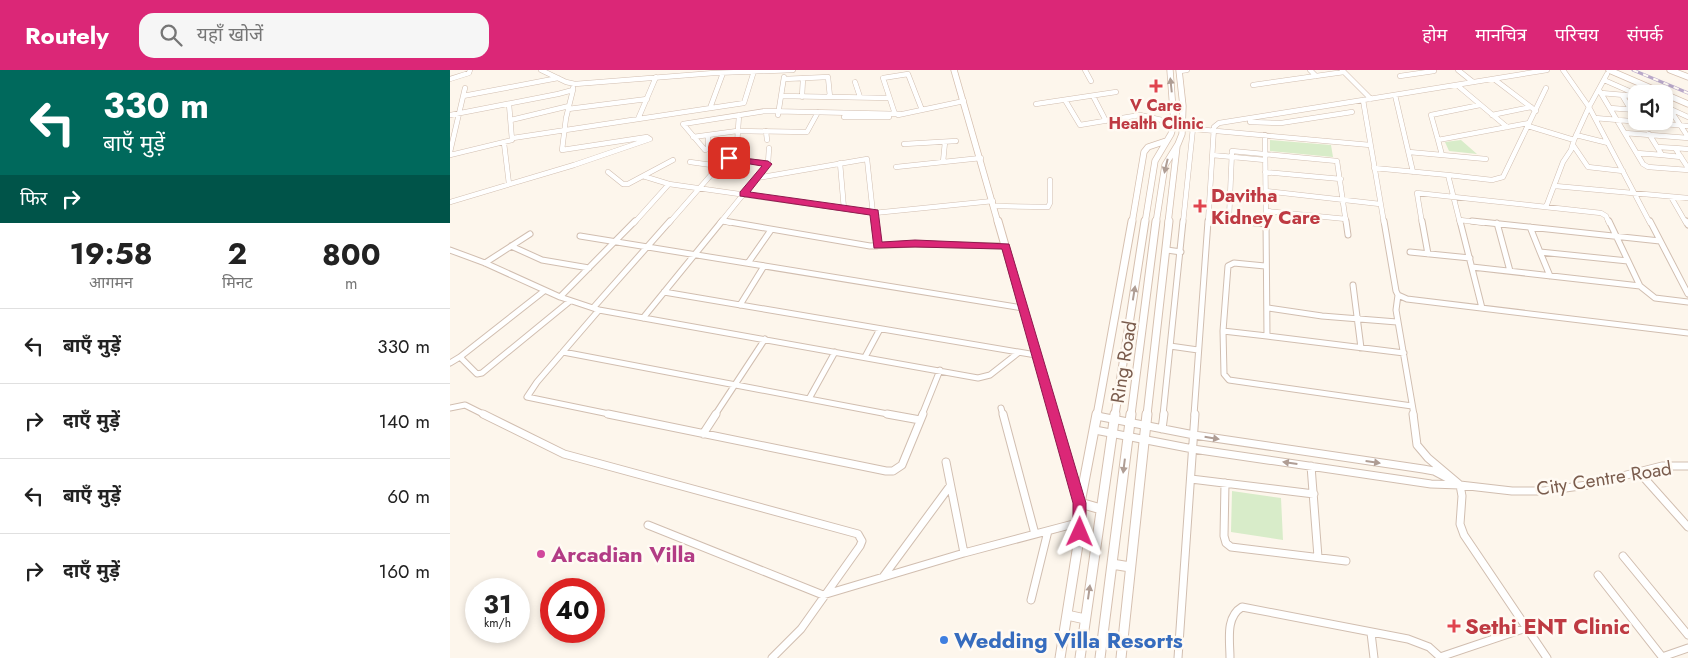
<!DOCTYPE html>
<html lang="hi">
<head>
<meta charset="utf-8">
<style>
	:root { --surface:#fff; --page:#f6f6f6; --text:#222; --muted:#767676; --line:#e0e0e0; --accent:#db2777 }
	body { margin:0; font-family:Jost,"Noto Sans Devanagari",sans-serif; background:var(--page); color:var(--text); height:100vh; display:flex; flex-direction:column; font-size:19px; white-space:nowrap }
	* { box-sizing:border-box; margin:0 }
	p { font-size:16px; color:var(--muted) }
	.icon { flex:none; width:28px; height:28px; fill:none; stroke:currentColor; stroke-width:2; stroke-linecap:round; stroke-linejoin:round }
	.map { position:relative; flex:1; overflow:hidden }
	.sheet { display:flex; flex-direction:column; background:var(--surface); width:450px }
	.sheet>* { flex:none }
	.guide { background:#00695c; color:#fff; overflow:hidden }
	.buttons { position:absolute; left:1178px; top:15px; display:grid; gap:10px }
	.buttons a { display:grid; place-items:center; width:45px; height:45px; border-radius:10px; background:var(--surface); box-shadow:0 2px 8px #0003; font-size:25px }
	.speed { position:absolute; left:15px; top:508px; display:flex; gap:10px; font-size:25px; font-weight:700; text-align:center }
	.speed>* { display:grid; place-content:center; width:65px; height:65px; border-radius:50%; background:var(--surface); box-shadow:0 2px 8px #0003; line-height:1 }
	.speed small { font-size:12px; font-weight:400 }
	.speed .limit { border:8px solid #d22; background:#fff; color:#111 }
	.pin { position:absolute; display:grid; place-items:center; width:42px; height:42px; color:#fff; margin:-21px; border-radius:10px; box-shadow:0 2px 8px #0006 }
	.me { position:absolute; width:55px; margin:-28px; rotate:1deg; stroke-linejoin:round; filter:drop-shadow(0 0 4px #0008) }
	.turn { display:flex; align-items:center; gap:18px; height:105px; padding:0 20px; font-size:22px }
	.turn .icon { width:65px; height:65px; stroke-width:2.5 }
	.turn b { display:block; font-size:35px; line-height:42px }
	.then { display:flex; align-items:center; height:48px; padding:0 20px; background:#0003; gap:10px; font-size:19px }
	.eta { display:flex; justify-content:space-evenly; align-items:center; height:85px; text-align:center }
	.eta b { font-size:30px; font-weight:700; line-height:35px }
	ul { padding:0; list-style:none }
	li { display:flex; align-items:center; gap:15px; height:75px; padding:0 20px; border-top:1px solid var(--line) }
	li div { flex:1 }
	li b { display:block; font-size:19px }
	li em { font-style:normal }
	header { display:flex; align-items:center; gap:30px; box-sizing:border-box; height:70px; padding:0 25px; background:var(--accent); color:#fff }
	header strong { font-size:24px }
	nav { display:flex; gap:28px; margin-inline-start:auto; font-size:18px }
	.search { width:350px; height:45px; background:var(--page); display:flex; align-items:center; gap:12px; box-sizing:border-box; padding:0 18px; border-radius:15px; color:var(--muted); font-size:19px }
	main { display:flex; flex:1; min-height:0 }
	.map>svg:first-child { display:block }
</style>
</head>
<body>
<header>
<strong>Routely</strong>
<div class="search"><svg class="icon" aria-label="search" viewBox="0 0 24 24"><circle cx="10" cy="10" r="6"/><path d="M15 15l6 6"/></svg>यहाँ खोजें</div>
<nav><a>होम</a><a>मानचित्र</a><a>परिचय</a><a>संपर्क</a></nav>
</header>
<main>
<section class="sheet">
<div class="guide">
<div class="turn"><svg class="icon" aria-label="left" viewBox="0 0 24 24"><path d="M17 20v-9H6M10 6l-5 5 5 5"/></svg><div><b>330 m</b>बाएँ मुड़ें</div></div>
<div class="then">फिर<svg class="icon" aria-label="right" viewBox="0 0 24 24"><path d="M7 20v-9h11M14 6l5 5-5 5"/></svg></div>
</div>
<div class="eta">
<div><b>19:58</b><p>आगमन</p></div>
<div><b>2</b><p>मिनट</p></div>
<div><b>800</b><p>m</p></div>
</div>
<ul>
<li><svg class="icon" aria-label="left" viewBox="0 0 24 24"><path d="M17 20v-9H6M10 6l-5 5 5 5"/></svg><div><b>बाएँ मुड़ें</b></div><em>330 m</em></li>
<li><svg class="icon" aria-label="right" viewBox="0 0 24 24"><path d="M7 20v-9h11M14 6l5 5-5 5"/></svg><div><b>दाएँ मुड़ें</b></div><em>140 m</em></li>
<li><svg class="icon" aria-label="left" viewBox="0 0 24 24"><path d="M17 20v-9H6M10 6l-5 5 5 5"/></svg><div><b>बाएँ मुड़ें</b></div><em>60 m</em></li>
<li><svg class="icon" aria-label="right" viewBox="0 0 24 24"><path d="M7 20v-9h11M14 6l5 5-5 5"/></svg><div><b>दाएँ मुड़ें</b></div><em>160 m</em></li>
</ul>
</section>
<div class="map">
<svg width="1238" height="588" viewBox="0 0 1238 588">
	<rect width="100%" height="100%" fill="#fdf6ec"/>
	<path fill="#d8ecc9" d="M820 70 881 75 883 87 820 81Z
		M1011 70 1027 84 999 81 995 72Z
		M782 421 831 428 833 470 781 462Z"/>
	<g fill="none" stroke-linecap="round" stroke-linejoin="round">
		<g stroke="#d1beb0" stroke-width="5.5">
			<path id="street-far2" d="M91 0 116 12 125 14 264 3 343 0
				M635 0 641 11
				M860 0 866 6
				M892 0 921 29
				M1008 0 1023 12
				M730 1 737 0
				M1157 4 1139 37 1200 153
				M950 6 984 1
				M0 9 19 3 20 0
				M334 9 378 7 380 27
				M1044 9 1086 41
				M1154 10 1186 24
				M405 12 410 27
				M803 15 894 2
				M1007 15 1057 57
				M1149 20 1193 94 1198 97 1238 100
				M1151 23 1186 26
				M945 25 963 102
				M1172 25 1181 40
				M13 26 108 8
				M331 26 439 28
				M643 26 656 51
				M352 27 353 8
				M615 30 630 55 690 45 725 53
				M586 34 666 22
				M1030 35 981 45 988 70 1079 53
				M1214 36 1238 47
				M260 38 273 3
				M1160 38 1186 40
				M1219 38 1238 67
				M118 39 197 29
				M445 44 433 8 458 4 472 40
				M0 45 108 24 123 20V18
				M328 45 334 7
				M448 45 514 31
				M1042 45 1081 37
				M394 47H439
				M1145 48 1238 56
				M188 49 206 7
				M61 50 119 36
				M800 52 831 53 902 42
				M1078 56 1124 70 1139 37 1113 0
				M733 58 920 75
				M316 61 317 70
				M1175 63 1238 68
				M1199 64 1207 77 1225 78
				M258 65V79L255 80 233 54 315 41 451 44
				M815 65 816 153
				M1126 65 1158 73
				M243 67 287 61 357 62 368 42
				M63 68 294 33 304 1
				M988 70 992 85 1036 89
				M54 73 59 114
				M454 74 506 71
				M287 75 289 45
				M1123 75 1138 97 1173 101
				M1207 77 1212 85 1231 87
				M1238 79 1225 78 1238 98
				M0 82 15 18
				M959 82 992 85
				M1187 83 1212 85
				M0 85 62 70 59 34
				M762 85 815 90
				M240 92 269 96
				M493 92 495 72
				M390 93 394 139
				M318 94 319 78
				M446 97 531 88
				M924 98 998 105 1010 153
				M158 102 173 114H178L223 90
				M815 102 891 109
				M998 105 1042 110 1053 107 1096 18
				M193 106 219 114
				M307 108 417 89 424 153
				M1105 116 1238 128
				M816 121 930 134
				M1221 127 1236 153
				M0 132 124 95 200 69 197 67 112 80 116 48 123 20
				M544 136 598 137 600 133V110
				M1096 137 1113 92 1121 80 1124 70
				M816 141 896 149
				M1010 150 1034 153
				M272 151 281 153
				M184 153 219 114 424 143 543 131
				M219 153 274 90 281 88 318 94 270 153
				M733 153 743 58
				M758 153 764 57 769 53 913 30
				M800 153 779 149 782 81 887 91 896 153
				M934 153 913 30 1097 0
				M972 153 967 123 1151 143 1156 146 1159 153"/>
		</g>
		<g stroke="#d1beb0" stroke-width="7">
			<path id="street-far1" d="M185 151 110 227 149 240 528 308 540 305 568 283
				M274 151 420 176 465 174 556 176
				M424 151 427 176
				M786 151 817 154
				M816 151 817 266 954 283
				M896 151 898 165
				M934 151 946 221 948 225 957 229 1238 263
				M972 151 978 184
				M1010 151 1032 238
				M1022 151 1210 171
				M1159 151 1190 216
				M1200 151 1238 224
				M1236 151 1238 155
				M1047 153 1060 201
				M1080 157 1090 182
				M130 166 573 238
				M61 176 92 190 139 198
				M0 180 35 193 110 227
				M717 180 731 182
				M960 182 1020 188
				M35 193 80 164
				M298 193 321 160
				M815 196 784 193 778 196 773 261 774 304 779 310 962 336
				M1022 197 1190 216 1205 228 1238 232
				M1100 206 1090 182 1178 191
				M903 215 911 278
				M94 221 10 287 27 304 32 303 120 231
				M214 222 586 285
				M948 225 946 240 964 345
				M290 235 314 196
				M143 238 220 151
				M818 238 872 246 947 252
				M149 240 87 312 77 327 164 345
				M193 248 272 151
				M773 261 817 266
				M720 276 748 280
				M113 282 443 345
				M415 287 430 259
				M0 293 10 287
				M360 327 385 282
				M0 338 15 335 35 345
				M551 338 553 345
				M265 345 315 269
				M472 345 490 300
				M713 345 733 151
				M744 345 758 151"/>
		</g>
		<g stroke="#d1beb0" stroke-width="9">
			<path id="street" d="M33 344 114 384 408 464 412 471 410 476 351 559 322 588
				M158 344 436 401H443L452 395 473 344
				M437 344 470 350
				M553 344 585 464
				M963 344 967 375 978 388 1010 415 1012 426 1010 454 1014 465 1097 588
				M647 346 744 365 973 399 984 401 999 409
				M712 359 714 344
				M645 360 743 379 981 414 1010 415 1062 421H1094L1137 415 1212 396H1238
				M253 364 266 344
				M496 392 514 483
				M861 396 868 487
				M1188 401 1238 457
				M741 409 864 424
				M775 413 774 466 776 473 781 477 896 491
				M198 455 373 525 514 483 631 452
				M1173 486 1238 565
				M1148 505 1213 588
				M433 507 500 416
				M581 530 598 461
				M921 563 924 588
				M990 587 1076 558
				M1212 587 1238 578
				M728 588 745 344
				M780 588C780 571 775 547 792 537L958 569 979 577 989 586"/>
		</g>
		<g stroke="#d6c0b0" stroke-width="7">
			<path id="secondary-far2" d="M504 0 548 153
				M1159 0 1238 34
				M1220 0 1238 7
				M682 153 694 82 698 77 716 71
				M695 153 705 91 721 64 724 54 720 0
				M706 153 715 95 728 74 732 64 733 36 729 0
				M718 153 727 76"/>
		</g>
		<g stroke="#d6c0b0" stroke-width="9">
			<path id="secondary-far1" d="M548 151 604 345
				M647 345 682 151
				M665 345 695 151
				M681 345 706 151
				M697 345 719 151"/>
		</g>
		<g stroke="#d6c0b0" stroke-width="11">
			<path id="secondary" d="M604 344 630 433V462L610 588
				M647 344 630 433 651 439
				M662 494 680 497
				M617 545 635 549
				M630 588 665 344
				M650 588 681 344
				M671 588 697 344"/>
		</g>
		<use href="#street-far2" stroke="#fff" stroke-width="4.5"/>
		<use href="#street-far1" stroke="#fff" stroke-width="5"/>
		<use href="#street" stroke="#fff" stroke-width="7"/>
		<use href="#secondary-far2" stroke="#fff" stroke-width="5.5"/>
		<use href="#secondary-far1" stroke="#fff" stroke-width="7"/>
		<use href="#secondary" stroke="#fff" stroke-width="9"/>
		<g stroke="#b9a8c9" stroke-width="3">
			<path id="rail" d="M1183 0 1238 23"/>
		</g>
		<use href="#rail" stroke="#fffaf3" stroke-width="2" stroke-dasharray="5.5" stroke-linecap="butt"/>
	</g>
	<defs><path id="oneway-solid" d="M-6-.8H1V-3.2L6.5 0L1 3.2V.8H-6Z" transform="scale(1.25)"/></defs>
	<g fill="#af9d94">
		<use href="#oneway-solid" transform="translate(721 15) rotate(-96)"/>
		<use href="#oneway-solid" transform="translate(716 96) rotate(103)"/>
		<use href="#oneway-solid" transform="translate(684 223) rotate(-81)"/>
		<use href="#oneway-solid" transform="translate(762 368) rotate(9)"/>
		<use href="#oneway-solid" transform="translate(923 392) rotate(8)"/>
		<use href="#oneway-solid" transform="translate(840 393) rotate(-172)"/>
		<use href="#oneway-solid" transform="translate(674 396) rotate(97)"/>
		<use href="#oneway-solid" transform="translate(639 522) rotate(-82)"/>
	</g>
	<path fill="#db2777" stroke="#8e194d" d="M276 86 318 91 322 94 300 122 428 140 432 172 465 170 559 174 636 433V462L634 467 630 469 625 467 623 462V433L552 179 465 177 424 178 420 145 290 126V122L312 96 276 90Z"/>
	<g fill="#e0444e" stroke="#fffaf3" stroke-width="2">
		<path d="M703.5 8.5h5v5h5v5h-5v5h-5v-5h-5v-5h5z"/>
		<path d="M747.5 128.5h5v5h5v5h-5v5h-5v-5h-5v-5h5z"/>
		<path d="M1001.5 548.5h5v5h5v5h-5v5h-5v-5h-5v-5h5z"/>
	</g>
	<circle fill="#d1479c" stroke="#fffaf3" stroke-width="2" cx="91" cy="484" r="5"/>
	<circle fill="#3f7fe0" stroke="#fffaf3" stroke-width="2" cx="494" cy="570" r="5"/>
	<g text-anchor="middle" stroke-width="5" stroke-linejoin="round" paint-order="stroke">
		<g font-size="16" font-weight="bold" fill="#be3a42" stroke="#fffaf3">
			<text x="706" y="41">V Care<tspan x="706" dy="18">Health Clinic</tspan></text>
		</g>
		<g font-size="19" font-weight="bold" fill="#be3a42" stroke="#fffaf3" text-anchor="start">
			<text x="761" y="132">Davitha<tspan x="761" dy="22">Kidney Care</tspan></text>
		</g>
		<g font-size="19" fill="#7a5c4d" stroke="#fffaf3">
			<text transform="translate(673 292) rotate(-81)" y="7">Ring Road</text>
			<text transform="translate(1154 408) rotate(-9)" y="7">City Centre Road</text>
		</g>
		<g font-size="22" font-weight="bold" fill="#b23c85" stroke="#fffaf3" text-anchor="start">
			<text x="101" y="492">Arcadian Villa</text>
		</g>
		<g font-size="22" font-weight="bold" fill="#be3a42" stroke="#fffaf3" text-anchor="start">
			<text x="1015" y="564">Sethi ENT Clinic</text>
		</g>
		<g font-size="22" font-weight="bold" fill="#366cbe" stroke="#fffaf3" text-anchor="start">
			<text x="504" y="578">Wedding Villa Resorts</text>
		</g>
	</g>
</svg>
<div class="buttons">
<a><svg class="icon" aria-label="sound" viewBox="0 0 24 24"><path d="M4 9h4l5-4v14l-5-4H4zM17 9q2 3 0 6"/></svg></a>
</div>
<div class="speed"><div>31<small>km/h</small></div><div class="limit">40</div></div>
<div class="pin" style="left:279px;top:88px;background:#d93025"><svg class="icon" aria-label="arrive" viewBox="0 0 24 24"><path d="M6 21V4h12l-3 4 3 4H6"/></svg></div>
<svg class="me" style="left:630px;top:462px" viewBox="-20 -20 40 40"><path d="M0-17L14 15 0 8-14 15z" fill="#db2777" stroke="#fff" stroke-width="4"/></svg>
</div>
</main>
</body>
</html>
